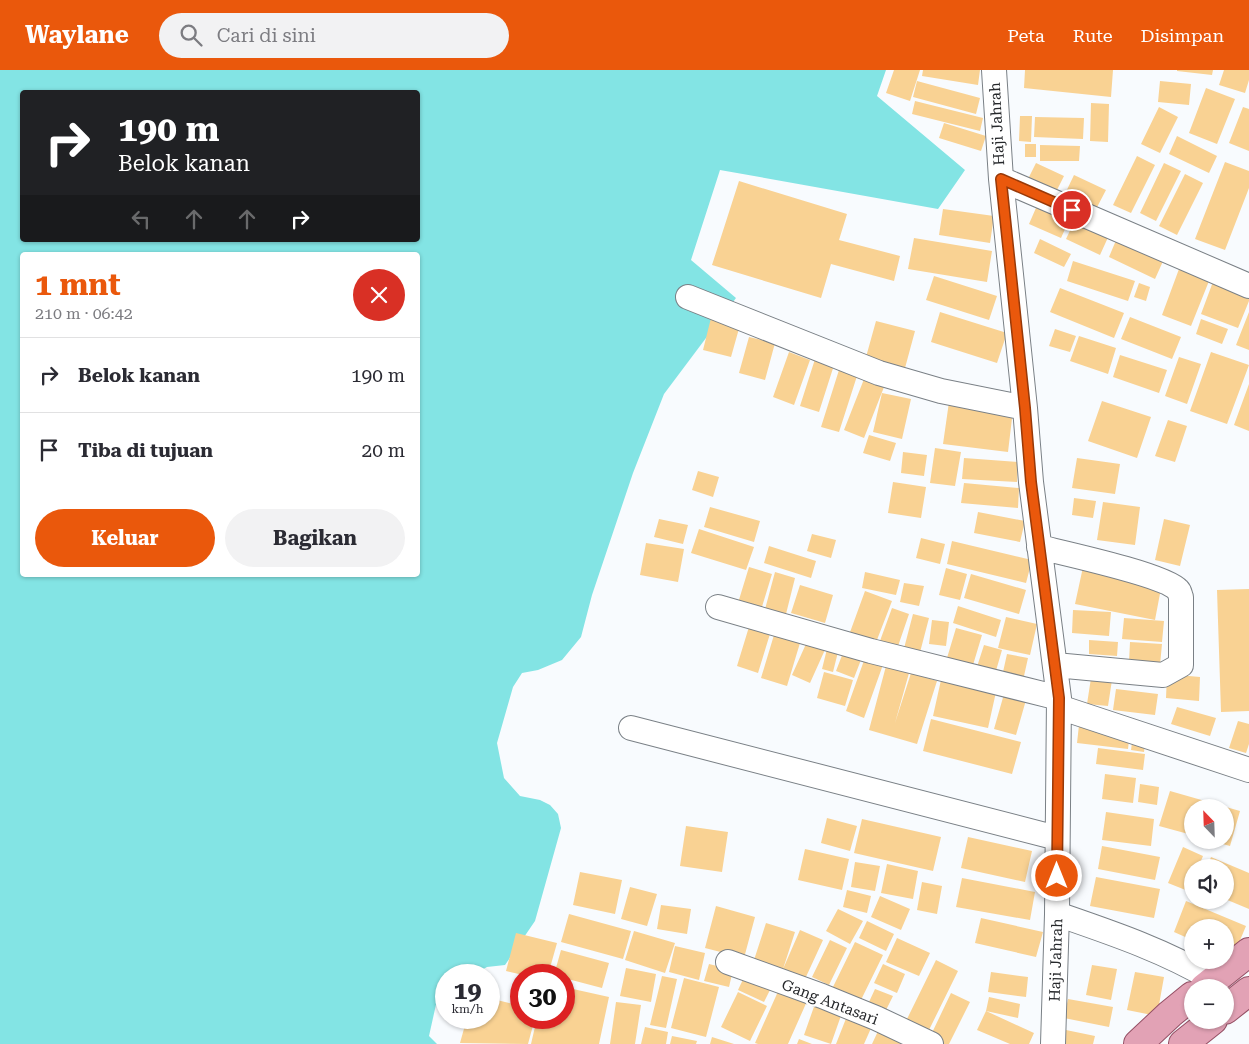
<!DOCTYPE html>
<html lang="id">
<head>
<meta charset="utf-8">
<style>
	:root { --surface:#fff; --page:#f2f2f3; --text:#2b2b33; --muted:#7c7c81; --line:#e1e1e2; --accent:#ea580c }
	body { margin:0; font-family:"Roboto Serif",serif; background:var(--page); color:var(--text); height:100vh; display:flex; flex-direction:column; font-size:19px; white-space:nowrap }
	* { box-sizing:border-box; margin:0 }
	p { font-size:16px; color:var(--muted) }
	.icon { flex:none; width:28px; height:28px; fill:none; stroke:currentColor; stroke-width:2; stroke-linecap:round; stroke-linejoin:round }
	.map { position:relative; flex:1; overflow:hidden }
	.side { position:absolute; left:20px; top:182px; width:400px; height:325px; display:flex; flex-direction:column; background:var(--surface); border-radius:5px; box-shadow:0 1px 4px #0004 }
	.side>* { flex:none }
	.guide { position:absolute; left:20px; top:20px; width:400px; height:152px; border-radius:5px; box-shadow:0 1px 4px #0004; background:#202124; color:#fff; overflow:hidden }
	.needle { width:32px; rotate:337deg }
	.tools { position:absolute; left:1184px; top:729px; display:grid; gap:10px }
	.tools a { display:grid; place-items:center; width:50px; height:50px; border-radius:50%; background:var(--surface); box-shadow:0 1px 4px #0004; font-size:25px }
	.speed { position:absolute; left:435px; top:894px; display:flex; gap:10px; font-size:25px; font-weight:700; text-align:center }
	.speed>* { display:grid; place-content:center; width:65px; height:65px; border-radius:50%; background:var(--surface); box-shadow:0 1px 4px #0004; line-height:1 }
	.speed small { font-size:12px; font-weight:400 }
	.speed .limit { border:8px solid #d22; background:#fff; color:#111 }
	.pin { position:absolute; display:grid; place-items:center; width:42px; height:42px; color:#fff; margin:-21px; border:2px solid #fff; border-radius:50%; box-shadow:0 1px 5px #0007 }
	.me { position:absolute; width:55px; margin:-28px; rotate:0deg; stroke-linejoin:round; filter:drop-shadow(0 0 4px #0008) }
	.turn { display:flex; align-items:center; gap:18px; height:105px; padding:0 15px; font-size:22px }
	.turn .icon { width:65px; height:65px; stroke-width:2.5 }
	.turn b { display:block; font-size:35px; line-height:42px }
	.lanes { display:flex; align-items:center; height:48px; padding:0 15px; background:#0003; justify-content:center; gap:25px; direction:ltr }
	.lanes .off { opacity:.35 }
	.round { display:grid; place-items:center; flex:none; width:52px; height:52px; border-radius:26px; background:var(--page) }
	.head { display:flex; align-items:center; justify-content:space-between; height:85px; padding:0 15px }
	h1 { font-size:30px; font-weight:700; line-height:38px; color:var(--accent) }
	.action { display:flex; gap:10px; margin-top:auto; padding:10px 15px }
	.action a { flex:1; height:58px; border-radius:30px; background:var(--accent); color:#fff; font-size:20px; font-weight:700; line-height:58px; text-align:center }
	.action a+a { background:var(--page); color:var(--text) }
	ul { padding:0; list-style:none }
	li { display:flex; align-items:center; gap:15px; height:75px; padding:0 15px; border-top:1px solid var(--line) }
	li div { flex:1 }
	li b { display:block; font-size:19px }
	li em { font-style:normal }
	header { display:flex; align-items:center; gap:30px; box-sizing:border-box; height:70px; padding:0 25px; background:var(--accent); color:#fff }
	header strong { font-size:24px }
	nav { display:flex; gap:28px; margin-inline-start:auto; font-size:18px }
	.search { width:350px; height:45px; background:var(--page); display:flex; align-items:center; gap:12px; box-sizing:border-box; padding:0 18px; border-radius:28px; color:var(--muted); font-size:19px }
	.map>svg:first-child { display:block }
</style>
</head>
<body>
<header>
<strong>Waylane</strong>
<div class="search"><svg class="icon" aria-label="search" viewBox="0 0 24 24"><circle cx="10" cy="10" r="6"/><path d="M15 15l6 6"/></svg>Cari di sini</div>
<nav><a>Peta</a><a>Rute</a><a>Disimpan</a></nav>
</header>
<div class="map">
<svg width="1249" height="974" viewBox="0 0 1249 974">
	<rect width="100%" height="100%" fill="#f8fbfe"/>
	<path fill="#83e4e4" fill-rule="evenodd" d="M0 0H886L877 26 965 100 938 139 720 100 691 190 736 228 664 324 633 403 592 525 581 567 562 590 538 600 522 603 513 617 497 673 504 708 520 726 540 730 550 735 558 744 561 758 535 851 505 895 487 897 473 905H446V918L439 921 429 966 437 974H0ZM22 22H418V170H22ZM22 185H418V505H22Z"/>
	<path fill="#f9d293" d="M894 0H920L910 31 886 23Z
		M923 0H980L978 15 922 6Z
		M1025 0H1113L1111 27 1024 18Z
		M1177 0H1213L1212 5 1177 1Z
		M1224 0H1249V10L1245 23 1219 15Z
		M917 11 980 28 976 44 913 27Z
		M1160 11 1191 14 1189 35 1158 32Z
		M1206 18 1235 29 1217 74 1189 63Z
		M915 31 983 48 980 61 912 44Z
		M1091 33 1109 34 1108 72 1090 71Z
		M1159 37 1178 47 1160 83 1141 74Z
		M1243 37 1249 39V81L1229 73Z
		M1020 46H1032L1031 72 1019 71Z
		M1035 47 1084 48 1083 69 1034 67Z
		M944 53 986 66 981 81 939 68Z
		M1177 66 1217 86 1209 103 1169 84Z
		M1025 74H1036V87H1025Z
		M1040 75 1080 76 1079 91H1040Z
		M1137 86 1155 95 1131 143 1113 135Z
		M1225 92 1249 101V118L1225 180 1195 169Z
		M1036 93 1064 106 1056 122 1028 109Z
		M1164 93 1181 101 1156 151 1140 143Z
		M1185 104 1203 113 1177 165 1159 156Z
		M1074 105 1106 120 1094 143 1063 128Z
		M739 111 847 144 839 170 900 186 894 211 831 194 821 228 712 195Z
		M1039 131 1071 146 1061 168 1029 154Z
		M943 139 994 146 990 173 939 165Z
		M1076 148 1110 163 1100 185 1066 169Z
		M914 168 992 181 987 212 908 199Z
		M1117 168 1164 189 1155 209 1109 187Z
		M1040 169 1071 184 1064 197 1034 183Z
		M1073 191 1135 211 1128 231 1067 211Z
		M1179 199 1209 211 1191 256 1162 245Z
		M934 206 997 226 989 250 926 230Z
		M1214 209 1249 223V231L1238 258 1201 244Z
		M1139 213 1150 217 1146 231 1134 227Z
		M1060 218 1124 243 1114 268 1050 242Z
		M940 242 1007 263 997 293 931 272Z
		M1249 242V280L1236 275Z
		M1130 247 1181 267 1172 289 1121 269Z
		M711 248 740 255 731 287 703 280Z
		M1201 249 1228 259 1222 274 1196 264Z
		M876 251 915 261 905 298 866 287Z
		M1055 259 1076 266 1070 282 1049 276Z
		M1079 266 1116 278 1108 304 1070 291Z
		M749 267 775 273 765 310 739 303Z
		M789 282 810 290 794 335 773 327Z
		M1211 282 1249 295 1227 354 1190 341Z
		M1120 285 1167 300 1159 323 1113 307Z
		M816 286 835 292 819 342 800 336Z
		M1179 287 1201 294 1187 334 1165 326Z
		M839 300 857 306 839 362 821 357Z
		M866 304 886 312 864 368 844 360Z
		M1249 314V361L1234 355Z
		M882 323 911 329 902 369 873 362Z
		M1102 331 1151 347 1137 388 1088 371Z
		M949 332 1013 340 1008 382 943 374Z
		M1168 350 1187 356 1175 392 1155 386Z
		M869 365 896 373 890 391 863 383Z
		M935 378 961 382 955 416 930 413Z
		M903 382 927 385 924 406 901 403Z
		M964 388 1018 392 1017 412 962 409Z
		M1077 388 1120 394 1115 424 1072 418Z
		M698 401 719 407 713 427 692 420Z
		M893 412 926 417 921 448 888 443Z
		M964 413 1019 418 1018 438 961 433Z
		M1074 428 1096 431 1093 448 1072 445Z
		M1103 432 1140 437 1135 475 1097 470Z
		M710 437 760 451 754 472 704 457Z
		M978 442 1025 451 1020 472 974 463Z
		M659 449 688 455 683 474 654 467Z
		M1164 449 1190 455 1180 496 1155 490Z
		M699 459 754 477 746 500 691 483Z
		M812 464 836 470 831 488 807 481Z
		M921 468 945 474 940 494 916 488Z
		M952 471 1032 490 1026 513 947 494Z
		M646 473 684 479 678 512 640 505Z
		M769 476 816 491 811 508 764 493Z
		M749 497 772 504 761 540 738 533Z
		M1083 497 1162 513 1155 550 1075 534Z
		M946 498 967 504 960 530 939 525Z
		M775 502 795 508 785 548 764 543Z
		M865 502 900 510 896 525 862 518Z
		M971 504 1026 520 1019 544 964 528Z
		M904 513 924 516 919 536 900 532Z
		M800 515 833 525 825 553 791 543Z
		M1249 519V641L1221 642 1217 520Z
		M865 521 892 531 875 575 849 565Z
		M958 536 1001 550 996 567 953 553Z
		M892 538 909 544 895 585 877 579Z
		M1073 540 1111 542 1109 566 1072 563Z
		M913 544 929 548 918 590 902 586Z
		M752 547 773 554 758 603 737 596Z
		M1006 547 1037 554 1030 585 998 578Z
		M1124 548 1164 551 1162 572 1122 569Z
		M932 550 949 552 946 576 929 574Z
		M777 555 803 563 787 616 761 608Z
		M956 558 982 565 970 605 944 598Z
		M810 565 828 573 810 613 792 605Z
		M1089 570 1118 572 1117 586 1089 584Z
		M829 571 840 574 833 602 822 599Z
		M1130 572 1162 574 1160 595 1129 592Z
		M846 575 864 582 854 608 836 601Z
		M984 575 1002 580 993 611 974 606Z
		M867 582 885 589 864 648 846 641Z
		M1007 584 1028 588 1022 615 1001 611Z
		M886 596 909 603 895 653 911 603 937 611 917 674 869 660Z
		M824 602 853 610 845 636 817 628Z
		M1167 604 1200 607 1199 631 1166 628Z
		M1091 608 1112 610 1108 636 1087 634Z
		M941 610 996 622 988 658 933 646Z
		M1116 619 1158 624 1155 645 1113 640Z
		M1004 624 1026 630 1016 665 994 659Z
		M1177 637 1216 648 1210 666 1171 654Z
		M931 649 1021 672 1012 704 923 681Z
		M1238 651 1249 654V674L1246 683 1229 678Z
		M1079 655 1130 662 1128 679 1077 673Z
		M1133 665 1146 667 1144 682 1131 680Z
		M1098 678 1145 684 1143 700 1096 694Z
		M1105 704 1136 708 1133 733 1102 729Z
		M1140 714 1159 717 1157 735 1138 732Z
		M1170 721 1240 741 1230 776 1212 771 1225 770V738H1192V765L1159 756Z
		M1106 742 1154 749 1151 776 1102 770Z
		M827 748 857 756 850 781 821 773Z
		M862 749 941 767 933 801 854 783Z
		M686 756 728 762 722 802 680 796Z
		M968 767 1032 781 1025 812 961 798Z
		M1102 776 1160 787 1155 810 1098 799Z
		M1183 777 1203 786 1198 798H1192V811L1188 821 1168 813Z
		M805 779 849 789 842 820 798 810Z
		M1211 787 1249 803V839L1225 829V798H1207Z
		M855 792 880 796 875 821 851 817Z
		M887 794 918 801 913 829 881 823Z
		M580 802 622 810 615 844 573 835Z
		M1096 807 1160 819 1154 848 1090 836Z
		M962 808 1035 822 1030 850 956 837Z
		M922 812 942 816 937 844 917 840Z
		M630 817 657 824 647 856 621 849Z
		M847 820 871 826 867 843 843 837Z
		M880 826 910 839 901 860 871 847Z
		M1186 831 1246 856 1233 887 1225 883V858H1192V870L1174 862Z
		M661 835 691 839 687 864 657 859Z
		M716 836 755 847 744 888 705 878Z
		M838 839 863 851 850 874 826 861Z
		M569 844 631 861 623 889 561 872Z
		M981 848 1043 862 1036 887 975 873Z
		M867 851 894 864 886 881 859 868Z
		M766 853 795 862 783 899 754 890Z
		M800 860 823 870 805 909 783 899Z
		M634 861 675 873 665 903 625 890Z
		M516 863 557 873 548 905H523L506 901Z
		M897 868 930 883 919 906 886 892Z
		M830 870 847 878 829 915 812 907Z
		M855 872 883 885 860 932 832 919Z
		M675 876 705 883 699 910 669 902Z
		M561 880 609 893 602 918 564 908V905H554Z
		M936 890 958 901 929 960 907 949Z
		M709 894 733 900 729 917 704 911Z
		M883 894 905 904 897 923 874 913Z
		M1092 895 1117 899 1111 930 1086 925Z
		M626 898 656 904 651 932 620 926Z
		M747 901 773 914 764 932 738 920Z
		M991 902 1028 907 1026 927 988 922Z
		M1135 902 1164 907 1157 946 1127 940Z
		M662 906 677 909 666 958 650 955Z
		M684 908 719 917 706 967 671 958Z
		M564 917 609 927 599 974H531L537 948H564Z
		M780 917 808 929 788 974H758L755 973Z
		M875 919 893 926 886 940 869 932Z
		M738 922 767 936 750 971 721 957Z
		M951 923 970 932 949 974H944L930 967Z
		M989 927 1020 934 1018 948 986 941Z
		M489 928 521 936V948H535L528 974 460 973 467 948H489Z
		M1068 929 1113 937 1109 957 1064 948Z
		M816 931 843 940 831 974 804 965Z
		M616 932 641 935 635 974H610Z
		M986 941 1034 963 1029 974H1010L977 960Z
		M847 946 872 956 864 974H836Z
		M645 957 668 962 666 974H641Z
		M879 959 910 974H872Z
		M1066 960 1095 966 1093 974H1064Z
		M672 966 697 971 696 974H670Z
		M712 967 734 974H710Z
		M799 969 812 974H797Z"/>
	<g fill="none" stroke-linecap="round" stroke-linejoin="round">
		<g stroke="#7a8086" stroke-width="26">
			<path id="street" d="M994 0 1001 109 1025 338 1031 412 1059 628 1057 844 1053 974
				M1001 109 1249 216
				M688 227 879 303 941 321 1025 338
				M1039 477C1063 483 1165 505 1178 520 1180 522 1180 525 1181 527V595L1163 605 1055 595
				M718 537 871 581 1059 628
				M1059 637 1249 700
				M631 658 1057 768
				M1057 844C1112 863 1163 880 1214 910
				M728 892 822 926 876 948 931 974"/>
		</g>
		<g stroke="#944f64" stroke-width="30">
			<path id="primary" d="M1204 918 1249 882
				M1225 940 1249 921
				M1138 974 1170 944 1192 926
				M1183 974 1213 950"/>
		</g>
		<use href="#street" stroke="#fff" stroke-width="24"/>
		<use href="#primary" stroke="#e2a2b5" stroke-width="28"/>
	</g>
	<g fill="none" stroke-linecap="round" stroke-linejoin="round">
		<g stroke="#983908" stroke-width="12">
			<path id="route" d="M1057 806 1059 628 1031 412 1025 338 1001 109 1072 140"/>
		</g>
		<use href="#route" stroke="#ea580c" stroke-width="9"/>
	</g>
	<g text-anchor="middle" stroke-width="5" stroke-linejoin="round" paint-order="stroke">
		<g font-size="15" fill="#26282b" stroke="#fff">
			<text transform="translate(997 54) rotate(-93)" y="5">Haji Jahrah</text>
			<text transform="translate(1056 890) rotate(-88)" y="5">Haji Jahrah</text>
			<text transform="translate(830 932) rotate(21)" y="5">Gang Antasari</text>
		</g>
	</g>
</svg>
<div class="tools">
<a><svg class="needle" viewBox="-14 -14 28 28"><path d="M0-13l5 13h-10z" fill="#e53935"/><path d="M0 13l5-13h-10z" fill="#7c7c81"/></svg></a>
<a><svg class="icon" aria-label="sound" viewBox="0 0 24 24"><path d="M4 9h4l5-4v14l-5-4H4zM17 9q2 3 0 6"/></svg></a>
<a>+</a>
<a>−</a>
</div>
<div class="speed"><div>19<small>km/h</small></div><div class="limit">30</div></div>
<div class="pin" style="left:1072px;top:140px;background:#d93025"><svg class="icon" aria-label="arrive" viewBox="0 0 24 24"><path d="M6 21V4h12l-3 4 3 4H6"/></svg></div>
<svg class="me" style="left:1057px;top:806px" viewBox="-20 -20 40 40"><circle r="17" fill="#ea580c" stroke="#fff" stroke-width="3"/><path d="M0-11L8 9 0 5-8 9z" fill="#fff"/></svg>
<div class="guide">
<div class="turn"><svg class="icon" aria-label="right" viewBox="0 0 24 24"><path d="M7 20v-9h11M14 6l5 5-5 5"/></svg><div><b>190 m</b>Belok kanan</div></div>
<div class="lanes"><svg class="icon off" aria-label="left" viewBox="0 0 24 24"><path d="M17 20v-9H6M10 6l-5 5 5 5"/></svg><svg class="icon off" aria-label="ahead" viewBox="0 0 24 24"><path d="M12 20V5M6 11l6-6 6 6"/></svg><svg class="icon off" aria-label="ahead" viewBox="0 0 24 24"><path d="M12 20V5M6 11l6-6 6 6"/></svg><svg class="icon" aria-label="right" viewBox="0 0 24 24"><path d="M7 20v-9h11M14 6l5 5-5 5"/></svg></div>
</div>
<section class="side">
<div class="head"><div><h1>1 mnt</h1><p>210 m · 06:42</p></div><a class="round" style="background:#d93025;color:#fff"><svg class="icon" aria-label="close" viewBox="0 0 24 24"><path d="M6 6l12 12M18 6L6 18"/></svg></a></div>
<ul>
<li><svg class="icon" aria-label="right" viewBox="0 0 24 24"><path d="M7 20v-9h11M14 6l5 5-5 5"/></svg><div><b>Belok kanan</b></div><em>190 m</em></li>
<li><svg class="icon" aria-label="arrive" viewBox="0 0 24 24"><path d="M6 21V4h12l-3 4 3 4H6"/></svg><div><b>Tiba di tujuan</b></div><em>20 m</em></li>
</ul>
<div class="action"><a>Keluar</a><a>Bagikan</a></div>
</section>
</div>
</body>
</html>
